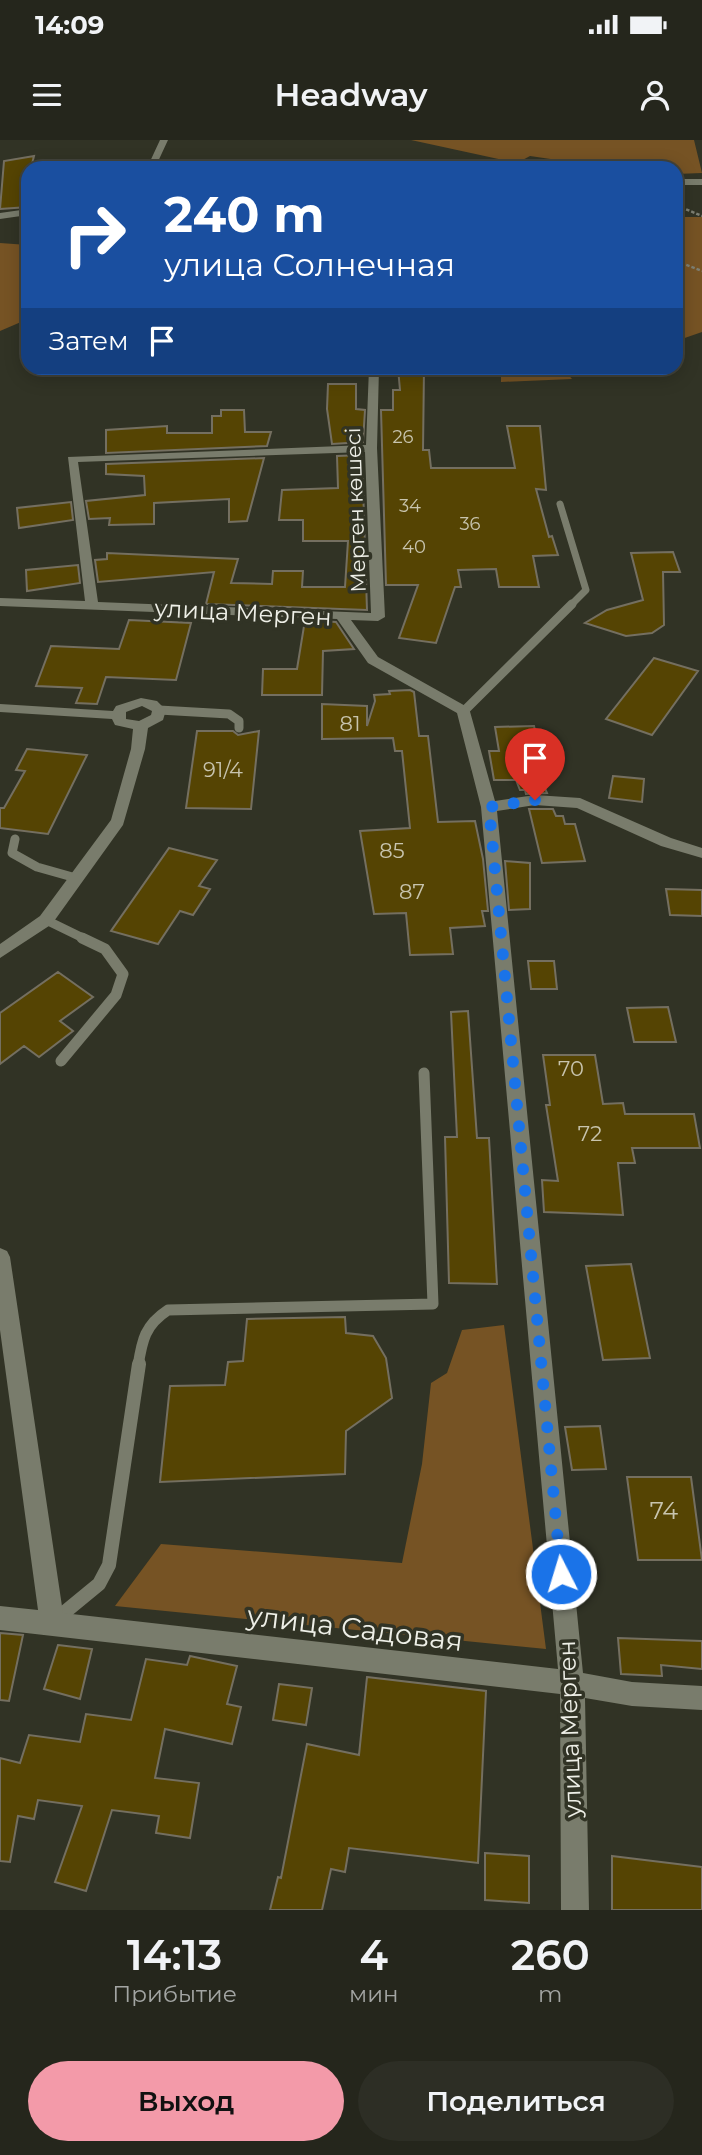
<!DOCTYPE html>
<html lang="ru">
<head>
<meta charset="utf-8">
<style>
	:root { --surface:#25261c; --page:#2d2e25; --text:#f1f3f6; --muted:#a3a5a3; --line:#42433b; --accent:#f39aa9 }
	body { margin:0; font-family:Montserrat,sans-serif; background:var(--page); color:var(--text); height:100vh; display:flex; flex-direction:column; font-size:26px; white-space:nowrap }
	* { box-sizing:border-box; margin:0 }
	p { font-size:23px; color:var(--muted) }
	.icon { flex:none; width:38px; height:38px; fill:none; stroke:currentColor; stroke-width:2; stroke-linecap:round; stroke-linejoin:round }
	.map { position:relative; height:1770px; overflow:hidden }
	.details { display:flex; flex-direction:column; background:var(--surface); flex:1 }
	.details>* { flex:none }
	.banner { position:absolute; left:21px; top:21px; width:662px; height:214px; border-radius:21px; box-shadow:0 4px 18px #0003,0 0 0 2px var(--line); background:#1a4fa0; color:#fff; overflow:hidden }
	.pin { position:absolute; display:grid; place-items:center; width:60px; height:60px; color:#fff; margin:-72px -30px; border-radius:50% 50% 50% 0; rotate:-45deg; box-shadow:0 0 7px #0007 }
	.pin .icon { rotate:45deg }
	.me { position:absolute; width:77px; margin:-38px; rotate:355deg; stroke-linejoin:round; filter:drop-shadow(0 0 5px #0008) }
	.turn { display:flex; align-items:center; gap:24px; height:147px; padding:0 28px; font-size:32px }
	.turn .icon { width:91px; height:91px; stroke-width:2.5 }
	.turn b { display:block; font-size:49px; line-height:60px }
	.then { display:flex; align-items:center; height:66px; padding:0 28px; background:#0003; gap:14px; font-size:26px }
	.eta { display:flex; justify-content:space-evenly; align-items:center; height:119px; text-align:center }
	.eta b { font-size:42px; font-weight:600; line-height:49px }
	.action { display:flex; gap:14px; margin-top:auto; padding:14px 28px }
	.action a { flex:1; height:80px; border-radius:42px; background:var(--accent); color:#111; font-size:28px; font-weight:600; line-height:80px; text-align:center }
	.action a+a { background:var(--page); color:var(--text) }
	.status { display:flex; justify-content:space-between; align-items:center; height:49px; padding:0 35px; background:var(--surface); direction:ltr }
	.status svg { height:19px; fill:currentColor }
	header { display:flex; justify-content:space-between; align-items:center; height:91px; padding:0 28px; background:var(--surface); font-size:32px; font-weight:600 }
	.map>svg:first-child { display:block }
</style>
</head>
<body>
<div class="status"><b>14:09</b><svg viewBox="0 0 49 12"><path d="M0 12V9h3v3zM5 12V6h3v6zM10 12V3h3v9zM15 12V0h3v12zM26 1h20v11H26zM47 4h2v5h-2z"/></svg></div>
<header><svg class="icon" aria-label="menu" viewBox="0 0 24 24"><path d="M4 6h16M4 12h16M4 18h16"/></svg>Headway<svg class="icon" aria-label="person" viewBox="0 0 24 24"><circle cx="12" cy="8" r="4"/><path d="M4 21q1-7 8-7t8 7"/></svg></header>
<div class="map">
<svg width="702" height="1770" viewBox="0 0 702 1770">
	<rect width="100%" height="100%" fill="#313325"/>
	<path fill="#765324" d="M411 0H694L702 33 676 34V28H612L530 16 517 23Z
		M702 77V192L676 201V77Z
		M0 103 28 105V179L0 191Z
		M501 228H563L572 239 501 242Z
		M504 1185 546 1509 115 1466 161 1404 402 1423 422 1324 431 1243 447 1233 462 1190Z"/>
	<path fill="#554403" stroke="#746f60" stroke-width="2" d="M34 16 31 28H28V67L0 69 4 21Z
		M398 228H424L423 310H429L431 328H515L507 286H540L546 350 536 349 549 397 552 396 558 415 533 416 539 447H499L496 429 458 430 461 447H455L436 503 399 498 418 445H386L381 270H393V250H400Z
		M328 244H356V269L365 270 363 302 332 304 327 269Z
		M221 270H244L245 292H271L267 306 106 313V290L167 286V293H212V276H221Z
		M362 315 367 470 206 464 214 432 98 442 95 420 107 419V413L238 419 231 443 272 444 273 431H303L302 447H345L348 401H303V380H279L282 350 338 348 337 316Z
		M264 318 247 381 229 382V359L154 363V384L109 385 110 378 89 379 86 361 145 355 144 336 106 334V324Z
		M71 362 73 380 19 388 17 368Z
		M673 412 680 432H663L664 485 652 493 626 496 585 483 607 470 643 460 631 413Z
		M78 425 80 443 27 451 26 430Z
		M129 480 191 483 176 540 106 537 97 564 76 563 82 548 36 546 51 506 119 509Z
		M305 480 336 482 354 509 323 511 322 555H262L263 529H297Z
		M654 518 698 531 652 595 606 579Z
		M410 550 414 552 419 596H428L438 682 475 681 483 719 488 771H482L485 786 450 788 453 814 410 815 406 773 374 774 360 691 410 688 402 611H395L393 598 322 599V564L367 566V586L375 561 374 555 390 554 389 551Z
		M534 586 540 612 530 613 547 653 526 654 525 650H520L516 640H494L489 611H499L495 587Z
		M197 591H233L238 595 259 591 251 669 186 668Z
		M27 609 87 615 48 694 0 688V668H4L25 631 16 630Z
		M613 636 644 639 642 662 609 658Z
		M529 669H553L556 676H563L565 684H575L585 721 542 723Z
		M169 708 217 720 199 746 210 749 193 775 180 771 158 804 111 791Z
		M505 721 530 723V769L509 770Z
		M666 749 702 750V776L670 775Z
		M528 821H554L557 849H531Z
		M58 832 93 857 60 881 73 891 39 917 24 906 0 924V873Z
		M668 867 676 902H634L627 868Z
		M468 871 477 998H489L497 1144 449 1143 445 997H457L451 872Z
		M543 915H595L603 964 623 963 625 974H694L700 1008H632L635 1023H618L623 1075 544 1072 542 1040 558 1041 546 965H550Z
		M631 1124 650 1218 603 1220 586 1126Z
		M345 1177 346 1193 373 1196 386 1218 392 1258 346 1291 345 1334 160 1342 170 1246 225 1245 228 1222 243 1221 247 1179Z
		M600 1286 606 1329 572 1330 565 1287Z
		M627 1337H691L702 1420H638Z
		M0 1493 23 1495 9 1561 0 1560Z
		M618 1498 702 1501V1529L661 1525 662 1536 621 1534Z
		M58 1505 92 1509 80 1559 44 1549Z
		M190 1516 237 1526 227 1564 241 1567 232 1604 165 1589 155 1638 199 1643 190 1698 156 1693 159 1676 112 1670 86 1751 55 1742 82 1666 38 1660 34 1679 18 1676 10 1722 0 1721V1618L20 1623 29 1595 80 1602 86 1574 131 1580 146 1519 187 1525Z
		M367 1537 486 1551 478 1723 349 1708 345 1732 331 1729 322 1770H270L278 1737 281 1738 307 1604 359 1615Z
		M279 1544 312 1548 306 1585 273 1580Z
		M485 1713 529 1716V1763L485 1760Z
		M612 1716 702 1727V1770H612Z"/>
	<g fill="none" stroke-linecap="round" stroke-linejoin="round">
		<path stroke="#7e8074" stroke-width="2.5" stroke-dasharray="3.5 2" stroke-linecap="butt" d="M676 65 702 76
			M676 121 702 131"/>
		<path stroke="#797c6c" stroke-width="7" d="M560 364 586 450 570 466"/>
		<path stroke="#797c6c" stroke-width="9" d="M159 570 229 574 239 581V588
			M464 571 572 464
			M15 699 12 713 37 727 76 738
			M46 780 85 799"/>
		<path stroke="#797c6c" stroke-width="11" d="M61 921 116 855 123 834 105 809 82 798
			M138 1226C142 1200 145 1185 168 1170L433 1164 424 933"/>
		<path stroke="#797c6c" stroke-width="14" d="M54 1481 99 1444 109 1425 139 1224"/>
		<path fill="#797c6c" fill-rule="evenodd" d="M160 0H168L155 28H147Z
			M676 39H702V45H676Z
			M28 69V75L0 79V73Z
			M369 228H379L377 308 385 477 378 481 351 480 378 517 469 568 495 661 535 655 580 658 671 698 702 708V718L661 706 577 668 535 665 497 671 583 1533 632 1542 702 1546V1570L632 1566 585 1558 589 1770H561L560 1554 0 1490V1466L38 1470 0 1190V1108L7 1111 10 1117 63 1473 558 1529 481 667 457 573 368 523 337 479 0 466V458L85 461 68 317 366 305ZM365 312 371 473 98 462 78 322Z
			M141 558 157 561 166 570 163 580 148 588 145 609 123 685 52 784 0 818V804L40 776 111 680 131 609 133 589 115 585 112 579 0 572V564L113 571 116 566ZM142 566 152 571 151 575 139 581 126 579V572Z"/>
	</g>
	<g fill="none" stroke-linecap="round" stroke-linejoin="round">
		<path stroke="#1a73e8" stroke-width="12" stroke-dasharray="0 21.6" d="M535 660 489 667 561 1434"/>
	</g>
	<g text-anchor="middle" stroke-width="7" stroke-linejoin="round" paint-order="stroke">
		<g font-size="18" fill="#c8c4ae">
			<text x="403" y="303">26</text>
			<text x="410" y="372">34</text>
			<text x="470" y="390">36</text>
			<text x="414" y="413">40</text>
		</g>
		<g font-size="21" fill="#eeefe7" stroke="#313325">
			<text transform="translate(356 370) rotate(-92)" y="7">Мерген көшесі</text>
		</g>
		<g font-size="21" fill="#c8c4ae">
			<text x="350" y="591">81</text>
			<text x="223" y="637">91/4</text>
			<text x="392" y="718">85</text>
			<text x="412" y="759">87</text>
			<text x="571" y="936">70</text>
			<text x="590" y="1001">72</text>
		</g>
		<g font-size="24" fill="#eeefe7" stroke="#313325">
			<text transform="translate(243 473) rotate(3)" y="8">улица Мерген</text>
			<text transform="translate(570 1589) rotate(-92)" y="8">улица Мерген</text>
		</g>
		<g font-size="24" fill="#c8c4ae">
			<text x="664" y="1379">74</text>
		</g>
		<g font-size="28" fill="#eeefe7" stroke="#313325">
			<text transform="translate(355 1488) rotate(7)" y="10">улица Садовая</text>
		</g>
	</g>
</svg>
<div class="pin" style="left:535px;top:660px;background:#d93025"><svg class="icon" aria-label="arrive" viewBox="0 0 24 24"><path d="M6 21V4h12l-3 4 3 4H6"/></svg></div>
<svg class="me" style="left:561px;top:1434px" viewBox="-20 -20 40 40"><circle r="17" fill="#1a73e8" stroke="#fff" stroke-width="3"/><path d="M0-11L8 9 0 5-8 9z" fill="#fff"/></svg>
<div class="banner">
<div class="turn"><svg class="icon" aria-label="right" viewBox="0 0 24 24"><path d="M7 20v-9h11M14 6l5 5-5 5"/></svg><div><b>240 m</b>улица Солнечная</div></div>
<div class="then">Затем<svg class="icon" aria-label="arrive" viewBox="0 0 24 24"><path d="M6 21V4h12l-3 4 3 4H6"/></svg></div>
</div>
</div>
<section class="details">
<div class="eta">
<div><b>14:13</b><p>Прибытие</p></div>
<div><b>4</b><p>мин</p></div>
<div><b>260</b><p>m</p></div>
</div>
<div class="action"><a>Выход</a><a>Поделиться</a></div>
</section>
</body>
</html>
